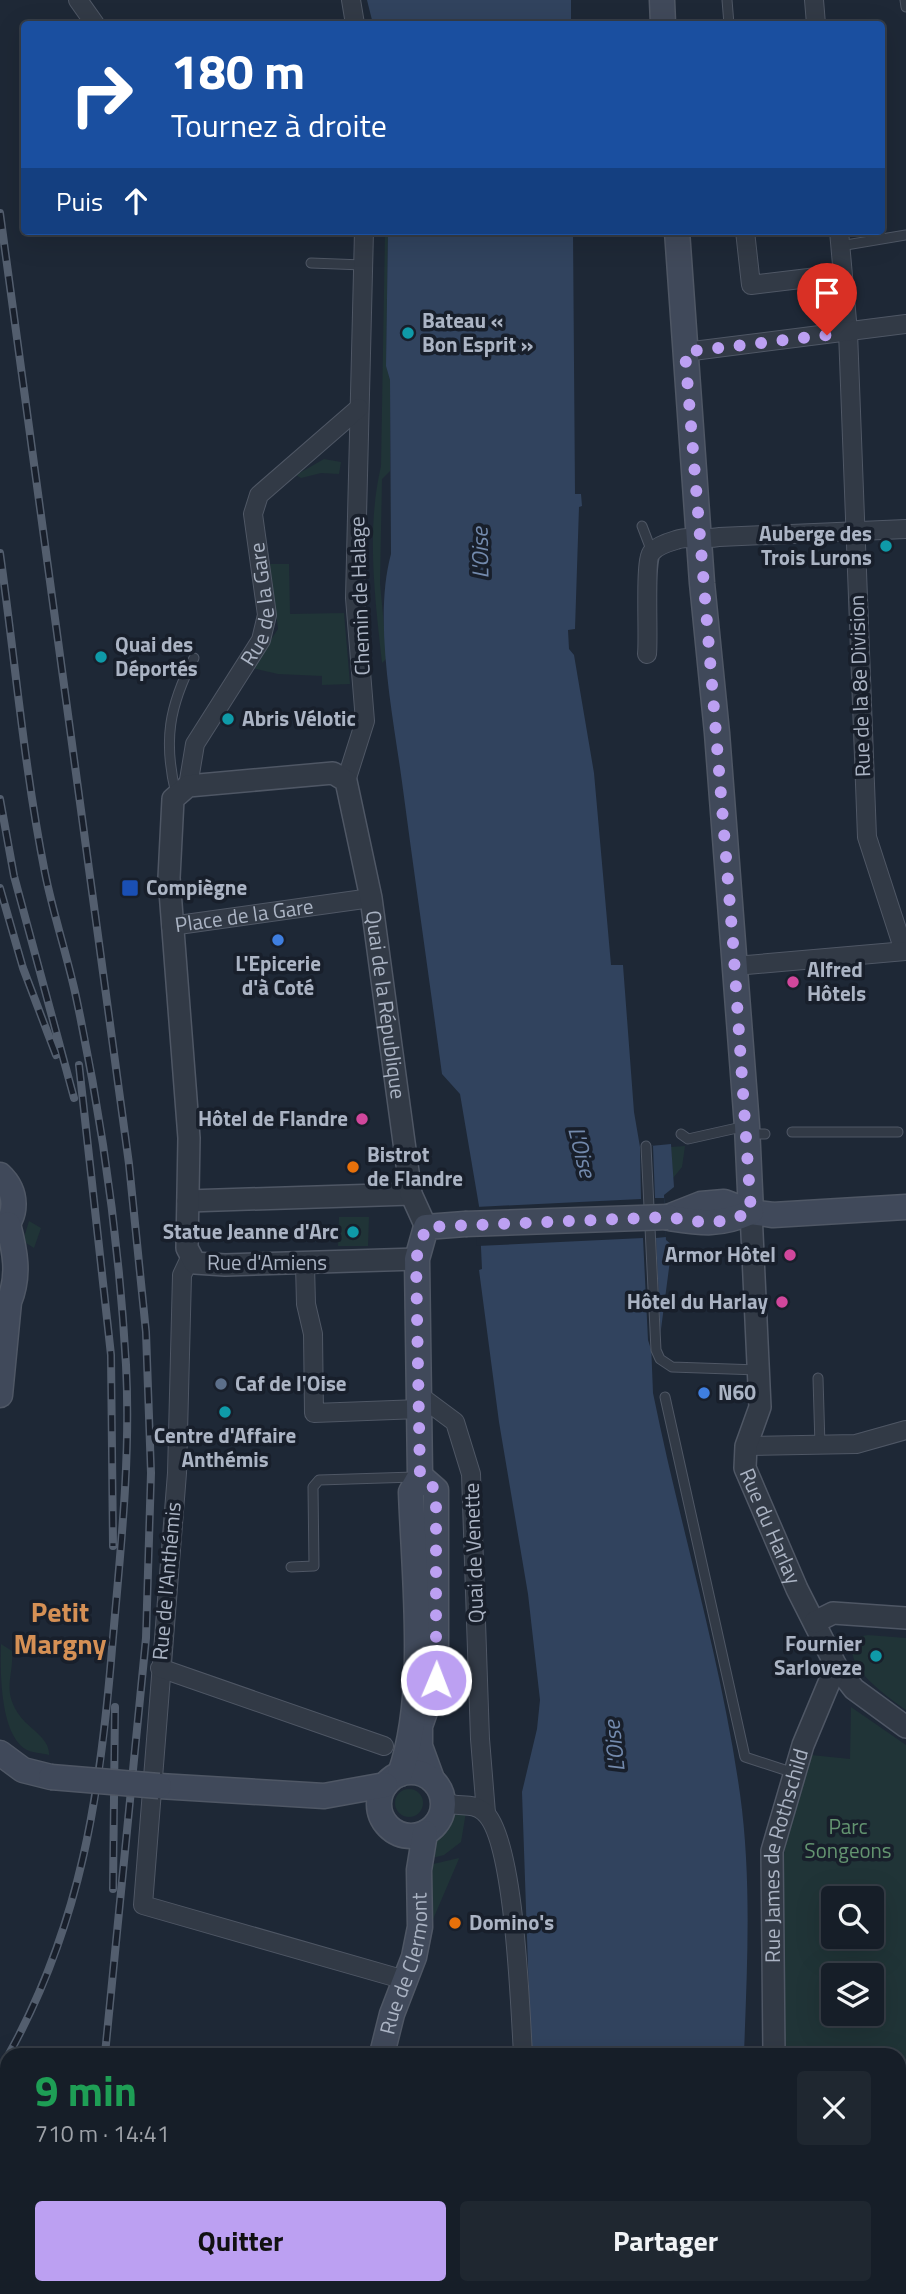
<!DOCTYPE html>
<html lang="fr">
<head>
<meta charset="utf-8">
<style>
	:root { --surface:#161e28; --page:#1f2730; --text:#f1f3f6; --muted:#9ea2a8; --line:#353c45; --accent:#bca0f2 }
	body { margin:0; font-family:"Titillium Web",sans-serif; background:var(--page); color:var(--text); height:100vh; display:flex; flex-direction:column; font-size:26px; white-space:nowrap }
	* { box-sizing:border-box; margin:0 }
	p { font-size:23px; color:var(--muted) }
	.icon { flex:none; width:38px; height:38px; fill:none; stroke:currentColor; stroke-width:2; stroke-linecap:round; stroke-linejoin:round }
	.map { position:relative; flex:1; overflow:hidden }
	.panel { position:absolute; left:0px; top:2048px; width:906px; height:247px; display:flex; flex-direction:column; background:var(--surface); border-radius:21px 21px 0 0; box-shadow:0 7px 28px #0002,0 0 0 2px var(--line) }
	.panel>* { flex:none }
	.top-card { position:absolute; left:21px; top:21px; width:864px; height:214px; border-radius:7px; box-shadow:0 7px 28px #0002,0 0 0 2px var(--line); background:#1a4fa0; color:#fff; overflow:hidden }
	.buttons { position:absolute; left:821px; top:1886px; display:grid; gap:14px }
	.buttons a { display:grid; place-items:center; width:63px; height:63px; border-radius:7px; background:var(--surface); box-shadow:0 7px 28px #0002,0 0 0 2px var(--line); font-size:35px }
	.pin { position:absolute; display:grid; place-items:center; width:60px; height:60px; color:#fff; margin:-72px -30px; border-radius:50% 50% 50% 0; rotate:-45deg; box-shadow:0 0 7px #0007 }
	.pin .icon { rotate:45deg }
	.me { position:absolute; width:77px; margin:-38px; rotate:1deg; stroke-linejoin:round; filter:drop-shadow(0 0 5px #0008) }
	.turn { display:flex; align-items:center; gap:24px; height:147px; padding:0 35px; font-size:32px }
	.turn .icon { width:91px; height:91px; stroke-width:2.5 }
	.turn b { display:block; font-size:49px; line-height:60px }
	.then { display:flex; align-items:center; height:66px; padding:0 35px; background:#0003; gap:14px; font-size:26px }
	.round { display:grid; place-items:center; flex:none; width:74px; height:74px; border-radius:7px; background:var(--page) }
	.summary { display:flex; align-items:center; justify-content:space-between; height:119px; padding:0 35px }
	h1 { font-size:42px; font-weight:700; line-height:52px; color:#1e9e55 }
	.action { display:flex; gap:14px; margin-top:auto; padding:14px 35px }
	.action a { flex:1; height:80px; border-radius:7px; background:var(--accent); color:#111; font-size:28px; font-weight:700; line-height:80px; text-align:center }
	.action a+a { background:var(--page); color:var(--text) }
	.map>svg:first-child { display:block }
</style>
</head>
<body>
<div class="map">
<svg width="906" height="2294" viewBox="0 0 906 2294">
	<rect width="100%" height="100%" fill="#1e2836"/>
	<path fill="#203437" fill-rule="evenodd" d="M385 231H388L386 365 390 380V471L382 479 380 583 387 658 382 663C375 598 366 530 381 466Z
		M324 459 341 462 339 474 321 473 301 478 296 475Z
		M270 564H289L290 614 344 613 350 684 322 685V676L278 674 252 668 278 629Z
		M685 1146 682 1167 673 1178 671 1147Z
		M339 1217H369L368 1246H338Z
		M29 1221 41 1228 34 1248 23 1241Z
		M868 1635 906 1638V1710C888 1697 836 1662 857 1637Z
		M1 1644 12 1651C14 1677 1 1690 20 1716 28 1728 50 1738 49 1755 42 1753 33 1753 27 1750 0 1736 0 1671 1 1644Z
		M851 1707 906 1745V2215L900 2216V2054H785L782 1865 791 1816H794L811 1755 850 1759ZM833 1899H872V1937H833ZM833 1976H872V2014H833Z
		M395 1803a14 14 0 1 1 28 0a14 14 0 1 1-28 0Z
		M457 1812H466L461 1842 444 1855 428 1859 432 1841Z
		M459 1858 458 1861 431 1924 429 1865Z"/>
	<path fill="#31435e" d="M367 0H571V24H373Z
		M388 231H573L575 494H581L582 506 579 507 575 629 568 630 569 649 574 655 594 773 611 965H623L634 1112 640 1147 671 1144 674 1187 664 1195 666 1240 672 1245 660 1337 651 1343 653 1393C680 1527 721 1658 740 1794 752 1880 747 1968 744 2054H531L522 1792 537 1729 540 1700 528 1594 499 1422 479 1270 482 1269 479 1206 460 1094 442 1074C429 977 415 880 402 782 393 715 373 620 391 554L390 380 386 366Z
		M547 2287H763L764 2294H547Z"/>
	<path fill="#1e2836" d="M653 1146 655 1198H664L666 1237 656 1238 661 1340 655 1344V1362L648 1340 643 1238 477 1246 476 1207 641 1199 640 1147Z"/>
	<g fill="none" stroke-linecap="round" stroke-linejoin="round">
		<g stroke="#4f5765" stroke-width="11">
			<path id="service" d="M727 0 729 24
				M905 0 906 7
				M840 246 906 235
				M311 263 363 265
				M642 526 652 552
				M176 794C163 741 169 706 194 658
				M792 1132H898
				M681 1134 688 1139 746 1126
				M749 1134H765
				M646 1146 656 1350 660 1359 672 1367 758 1370
				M818 1378 820 1446
				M665 1397 745 1757 794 1773
				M291 1567 314 1566 313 1487 319 1480 414 1477"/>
		</g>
		<g stroke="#4f5765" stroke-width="20">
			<g id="minor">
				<path d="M78 0 95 24"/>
				<path d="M351 0 355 24"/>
				<path d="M814 0 816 24"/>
				<path d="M745 231 751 285 842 274"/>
				<path d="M839 231 848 332 867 837 904 951"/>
				<path d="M685 352 906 324"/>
				<path d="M647 654C649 637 644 559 652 552 657 546 669 542 676 540 688 535 705 540 719 537L906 529"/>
				<path d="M346 781 365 721 355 598 364 231"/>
				<path id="s1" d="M188 786 195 744 261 640 267 615 253 514 259 495 359 408"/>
				<path id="s2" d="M171 926 371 898"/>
				<path d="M735 966 906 951"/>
				<path d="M190 1258 182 1275 177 1473 143 1905 405 1980"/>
				<path d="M305 1265 306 1304 313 1334 314 1413 420 1409"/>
				<path d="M420 1396 455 1422 471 1474 480 1739 486 1813"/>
				<path d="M746 1446 856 1444 906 1430"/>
				<path d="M160 1668 384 1746"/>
				<path d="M444 1801C456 1809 472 1801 484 1812 515 1838 520 2009 523 2054"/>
				<path d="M536 2287V2294"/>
			</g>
		</g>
		<g stroke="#4f5765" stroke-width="24">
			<g id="tertiary">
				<path d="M188 1201 411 1194"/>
				<path id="s3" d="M751 1212 760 1407 746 1446 745 1468 797 1589 836 1666 854 1689 906 1727"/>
				<path id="s4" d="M417 1259 225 1265 195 1263 187 1248 189 1138 169 878 173 799 188 786 333 773 346 781 371 898 411 1194 426 1227"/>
				<path d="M815 1622 833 1613 906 1618"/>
				<path id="s5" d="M774 2054 772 1851 803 1745 836 1666"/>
				<path d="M804 2287 808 2294"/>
			</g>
		</g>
		<g stroke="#4f5765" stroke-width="27">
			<g id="secondary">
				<path d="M662 0 663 24"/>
				<path d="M677 231 702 583 717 733 747 1126 751 1212"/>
				<path d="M0 1175C17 1191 19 1216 0 1231"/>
				<path d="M668 1217 701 1204 724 1202 751 1212 773 1215 906 1207"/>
				<path d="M669 1218C702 1223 719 1226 751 1212"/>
				<path d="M0 1395 9 1302C20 1275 15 1251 8 1224"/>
				<path d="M420 1476 436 1490V1680L420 1726V1746L432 1779"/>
				<path d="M0 1753 23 1770 51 1777"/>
				<circle cx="411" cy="1804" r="32"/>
				<path d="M400 1774C428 1695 414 1577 411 1492L420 1476 417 1259 426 1227 465 1224"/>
				<path d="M159 1786 324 1796 385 1785"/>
				<path id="s6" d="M382 2054 392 2014 414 1957 420 1927 419 1870 425 1833"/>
				<path d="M320 2294 321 2287"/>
			</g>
		</g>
		<use href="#service" stroke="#323a46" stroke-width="9"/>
		<use href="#minor" stroke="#323a46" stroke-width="18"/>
		<use href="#tertiary" stroke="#323a46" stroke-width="21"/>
		<use href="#secondary" stroke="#40495a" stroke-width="24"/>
		<g stroke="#535e6e" stroke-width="8">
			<path id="rail" d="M0 213 129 1164 146 1332 151 1473 146 1638 105 2054
				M0 553C15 659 24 767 45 873 53 913 66 952 75 992 101 1113 119 1241 126 1365 131 1460 120 1554 112 1649 100 1796 81 1923 9 2054
				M0 799 14 876 74 1098
				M0 888 23 968 56 1055
				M79 1065 111 1355 113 1546
				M113 1889 115 1707
				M72 2294 73 2287"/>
		</g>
		<use href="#rail" stroke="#181f2b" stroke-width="5" stroke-dasharray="16" stroke-linecap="butt"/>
		<g stroke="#4f5765" stroke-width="27" stroke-linecap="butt">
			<path id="secondary-bridge" d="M465 1224 668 1217
				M51 1777 159 1786"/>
		</g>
		<use href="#secondary-bridge" stroke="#40495a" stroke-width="24"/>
	</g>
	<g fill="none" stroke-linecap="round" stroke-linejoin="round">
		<path stroke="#bca0f2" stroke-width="12" stroke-dasharray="0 21.6" d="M436 1680V1490L420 1476 416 1259 426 1227 668 1217C701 1223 718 1226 751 1212L733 943 685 352 827 335"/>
	</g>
	<g fill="#0f9aa8" stroke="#181f2b" stroke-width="2.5">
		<circle cx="408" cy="333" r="7"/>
		<circle cx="886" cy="546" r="7"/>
		<circle cx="101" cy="657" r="7"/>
		<circle cx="228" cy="719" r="7"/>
		<circle cx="353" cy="1232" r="7"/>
		<circle cx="225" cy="1412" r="7"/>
		<circle cx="876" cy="1656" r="7"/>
	</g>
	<rect fill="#1a4fb4" stroke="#181f2b" stroke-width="2.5" x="121" y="879" width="18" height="18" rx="3.5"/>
	<g fill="#3f7fe0" stroke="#181f2b" stroke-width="2.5">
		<circle cx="278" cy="940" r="7"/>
		<circle cx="704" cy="1393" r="7"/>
	</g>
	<g fill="#d1479c" stroke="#181f2b" stroke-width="2.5">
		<circle cx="793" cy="982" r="7"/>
		<circle cx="362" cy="1119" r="7"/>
		<circle cx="790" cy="1255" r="7"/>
		<circle cx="782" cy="1302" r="7"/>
	</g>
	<g fill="#e8710a" stroke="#181f2b" stroke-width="2.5">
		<circle cx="353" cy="1167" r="7"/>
		<circle cx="455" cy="1923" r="7"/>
	</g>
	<circle fill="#5c6f8a" stroke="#181f2b" stroke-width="2.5" cx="221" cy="1384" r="7"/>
	<g text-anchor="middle" stroke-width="7" stroke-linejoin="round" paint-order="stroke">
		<g font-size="21" font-weight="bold" fill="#abb4c4" stroke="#181f2b" text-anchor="start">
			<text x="422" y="328">Bateau «<tspan x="422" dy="24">Bon Esprit »</tspan></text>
			<text x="872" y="541" text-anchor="end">Auberge des<tspan x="872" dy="24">Trois Lurons</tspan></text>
			<text x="115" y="652">Quai des<tspan x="115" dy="24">Déportés</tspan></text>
			<text x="242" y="726">Abris Vélotic</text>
			<text x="146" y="895">Compiègne</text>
			<text x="278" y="971" text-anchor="middle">L'Epicerie<tspan x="278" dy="24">d'à Coté</tspan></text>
			<text x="807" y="977">Alfred<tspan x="807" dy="24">Hôtels</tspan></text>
			<text x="348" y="1126" text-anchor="end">Hôtel de Flandre</text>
			<text x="367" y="1162">Bistrot<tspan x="367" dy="24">de Flandre</tspan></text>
			<text x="339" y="1239" text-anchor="end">Statue Jeanne d'Arc</text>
			<text x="776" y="1262" text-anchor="end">Armor Hôtel</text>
			<text x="768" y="1309" text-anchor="end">Hôtel du Harlay</text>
			<text x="235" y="1391">Caf de l'Oise</text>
			<text x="718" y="1400">N60</text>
			<text x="225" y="1443" text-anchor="middle">Centre d'Affaire<tspan x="225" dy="24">Anthémis</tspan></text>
			<text x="862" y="1651" text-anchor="end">Fournier<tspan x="862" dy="24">Sarloveze</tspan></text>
			<text x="469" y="1930">Domino's</text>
		</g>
		<g font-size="21" fill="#abb4c4" stroke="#181f2b">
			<text transform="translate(360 596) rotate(-92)" y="7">Chemin de Halage</text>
			<text dy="7" stroke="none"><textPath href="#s1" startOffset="201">Rue de la Gare</textPath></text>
			<text transform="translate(860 686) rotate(-92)" y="7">Rue de la 8e Division</text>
			<text dy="7" stroke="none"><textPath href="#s2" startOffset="74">Place de la Gare</textPath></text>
			<text dy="7" stroke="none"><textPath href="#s4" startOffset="1097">Quai de la République</textPath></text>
			<text x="267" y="1270">Rue d'Amiens</text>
			<text dy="7" stroke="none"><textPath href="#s3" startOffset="322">Rue du Harlay</textPath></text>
			<text transform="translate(474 1553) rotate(-92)" y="7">Quai de Venette</text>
			<text transform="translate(167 1581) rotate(-85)" y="7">Rue de l'Anthémis</text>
			<text dy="7" stroke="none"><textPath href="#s5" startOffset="200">Rue James de Rothschild</textPath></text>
			<text dy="7" stroke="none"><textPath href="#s6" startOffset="94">Rue de Clermont</textPath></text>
		</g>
		<g font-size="21" fill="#639470" stroke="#181f2b">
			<text x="848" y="1834">Parc<tspan x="848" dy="24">Songeons</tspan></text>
		</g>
		<g font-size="23" font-style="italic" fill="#738aad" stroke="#181f2b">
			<text transform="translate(480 553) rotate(-91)" y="8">L'Oise</text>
			<text transform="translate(582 1152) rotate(76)" y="8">L'Oise</text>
			<text transform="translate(614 1746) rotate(-96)" y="8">L'Oise</text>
		</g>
		<g font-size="28" font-weight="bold" fill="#d59055" stroke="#181f2b">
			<text x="60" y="1622">Petit<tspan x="60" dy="32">Margny</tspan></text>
		</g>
	</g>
</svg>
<div class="buttons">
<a><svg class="icon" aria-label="search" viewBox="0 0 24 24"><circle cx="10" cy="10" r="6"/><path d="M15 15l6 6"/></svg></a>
<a><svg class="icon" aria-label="layers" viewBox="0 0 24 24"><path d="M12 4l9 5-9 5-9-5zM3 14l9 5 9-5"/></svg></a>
</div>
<div class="pin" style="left:827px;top:335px;background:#d93025"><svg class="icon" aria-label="arrive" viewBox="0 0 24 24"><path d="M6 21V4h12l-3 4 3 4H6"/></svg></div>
<svg class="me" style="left:436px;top:1680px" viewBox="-20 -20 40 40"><circle r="17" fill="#bca0f2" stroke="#fff" stroke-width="3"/><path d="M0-11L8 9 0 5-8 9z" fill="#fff"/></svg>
<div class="top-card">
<div class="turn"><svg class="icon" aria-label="right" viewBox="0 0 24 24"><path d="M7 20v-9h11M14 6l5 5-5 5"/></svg><div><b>180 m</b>Tournez à droite</div></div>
<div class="then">Puis<svg class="icon" aria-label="ahead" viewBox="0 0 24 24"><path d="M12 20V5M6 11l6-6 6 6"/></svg></div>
</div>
<section class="panel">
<div class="summary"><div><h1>9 min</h1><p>710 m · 14:41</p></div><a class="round"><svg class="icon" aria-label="close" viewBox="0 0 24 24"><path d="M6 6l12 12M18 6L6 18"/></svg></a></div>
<div class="action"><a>Quitter</a><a>Partager</a></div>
</section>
</div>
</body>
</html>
